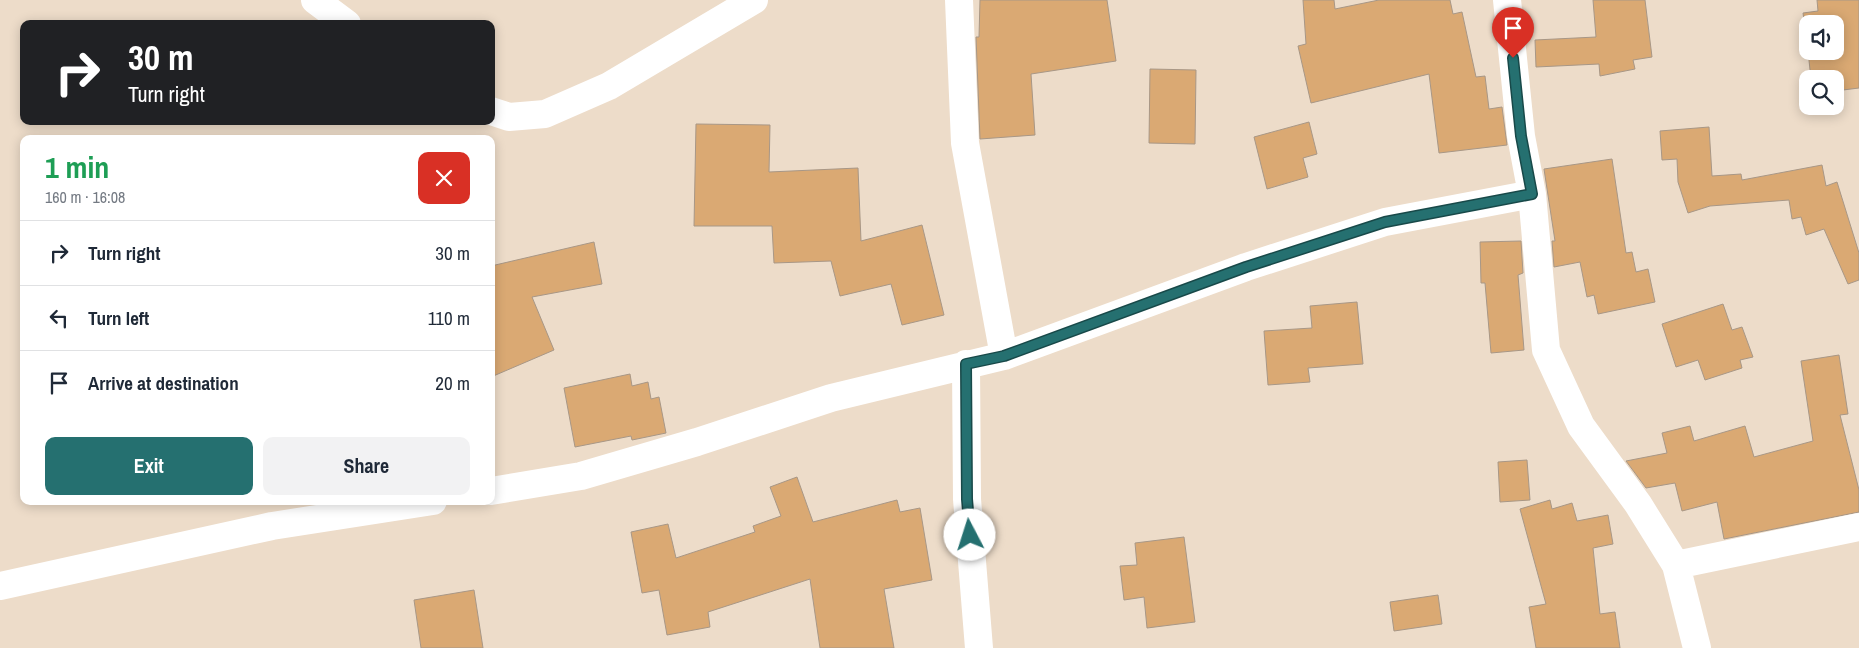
<!DOCTYPE html>
<html lang="en">
<head>
<meta charset="utf-8">
<style>
	:root { --surface:#fff; --page:#f2f2f3; --text:#1f2937; --muted:#747a83; --line:#e0e1e3; --accent:#257070 }
	body { margin:0; font-family:"Archivo Narrow",sans-serif; background:var(--page); color:var(--text); height:100vh; display:flex; flex-direction:column; font-size:19px; white-space:nowrap }
	* { box-sizing:border-box; margin:0 }
	p { font-size:16px; color:var(--muted) }
	.icon { flex:none; width:28px; height:28px; fill:none; stroke:currentColor; stroke-width:2; stroke-linecap:round; stroke-linejoin:round }
	.map { position:relative; flex:1; overflow:hidden }
	.panel { position:absolute; left:20px; top:135px; width:475px; height:370px; display:flex; flex-direction:column; background:var(--surface); border-radius:10px; box-shadow:0 2px 12px #0003 }
	.panel>* { flex:none }
	.banner { position:absolute; left:20px; top:20px; width:475px; height:105px; border-radius:10px; box-shadow:0 2px 12px #0003; background:#202124; color:#fff; overflow:hidden }
	.fabs { position:absolute; left:1799px; top:15px; display:grid; gap:10px }
	.fabs a { display:grid; place-items:center; width:45px; height:45px; border-radius:10px; background:var(--surface); box-shadow:0 2px 12px #0003; font-size:25px }
	.pin { position:absolute; display:grid; place-items:center; width:42px; height:42px; color:#fff; margin:-51px -21px; border-radius:50% 50% 50% 0; rotate:-45deg; box-shadow:0 0 5px #0007 }
	.pin .icon { rotate:45deg }
	.me { position:absolute; width:55px; margin:-28px; rotate:355deg; stroke-linejoin:round; filter:drop-shadow(0 0 4px #0008) }
	.turn { display:flex; align-items:center; gap:18px; height:105px; padding:0 25px; font-size:22px }
	.turn .icon { width:65px; height:65px; stroke-width:2.5 }
	.turn b { display:block; font-size:35px; line-height:42px }
	.round { display:grid; place-items:center; flex:none; width:52px; height:52px; border-radius:10px; background:var(--page) }
	.head { display:flex; align-items:center; justify-content:space-between; height:85px; padding:0 25px }
	h1 { font-size:30px; font-weight:700; line-height:38px; color:#1e9e55 }
	.primary-button { display:flex; gap:10px; margin-top:auto; padding:10px 25px }
	.primary-button a { flex:1; height:58px; border-radius:10px; background:var(--accent); color:#fff; font-size:20px; font-weight:700; line-height:58px; text-align:center }
	.primary-button a+a { background:var(--page); color:var(--text) }
	ul { padding:0; list-style:none }
	li { display:flex; align-items:center; gap:15px; height:65px; padding:0 25px; border-top:1px solid var(--line) }
	li div { flex:1 }
	li b { display:block; font-size:19px }
	li em { font-style:normal }
	.map>svg:first-child { display:block }
</style>
</head>
<body>
<div class="map">
<svg width="1859" height="648" viewBox="0 0 1859 648">
	<rect width="100%" height="100%" fill="#eddcc9"/>
	<path fill="#daa973" stroke="#a89786" d="M980 0H1107L1116 61 1031 74 1035 135 980 139 976 37H979Z
		M1303 0H1334L1335 9 1379 0H1450L1453 14 1462 12 1476 77 1485 76 1489 109 1502 107 1507 145 1439 153 1429 74 1311 103 1298 46 1306 44Z
		M1593 0H1645L1652 57 1633 60 1635 69 1600 76 1599 64 1536 67 1535 40 1596 37Z
		M1817 0H1859V88L1835 91V79H1811L1808 51H1835V24H1808V49L1803 13 1818 11Z
		M1150 69 1196 70 1195 144 1149 143Z
		M1309 122 1317 154 1303 158 1308 177 1267 189 1254 137Z
		M696 124 770 125 769 172 858 168 861 241 922 225 944 315 902 325 891 284 840 296 831 261 774 263 772 226H694Z
		M1709 127 1712 176 1741 174 1742 180 1822 165 1826 186 1837 182 1859 253V280L1848 284 1824 229 1806 235 1801 217 1792 219 1789 200 1710 206 1688 213 1678 182 1677 159 1662 160 1660 131Z
		M1612 159 1626 253 1632 252 1636 272 1648 269 1655 302 1598 314 1594 295 1587 297 1580 262 1554 267 1552 241H1555L1544 169Z
		M1521 241 1523 273 1518 275 1524 350 1491 353 1485 283H1481L1480 242Z
		M594 242 602 284 532 297 554 350 491 377V266Z
		M1357 302 1363 364 1308 368 1310 382 1268 385 1264 331 1312 328 1310 306Z
		M1723 304 1732 330 1742 327 1753 357 1740 360 1742 368 1705 380 1698 360 1676 367 1662 324Z
		M1839 355 1848 414 1840 415 1859 490V512L1724 539 1717 502 1682 511 1675 483 1646 488 1626 461 1667 453 1662 433 1690 426 1694 441 1745 426 1754 457 1813 441 1801 361Z
		M630 374 632 386 648 382 651 399 659 397 666 433 632 440 631 436 575 447 564 388Z
		M1527 460 1530 500 1500 502 1498 462Z
		M797 477 813 522 897 500 900 512 920 508 932 580 884 589 894 648H820L810 579 708 612 710 627 667 635 659 590 642 593 631 532 668 524 676 558 755 532 753 526 781 516 770 487Z
		M1550 500 1552 509 1572 503 1577 521 1608 515 1613 544 1593 548 1600 614 1615 612 1620 648H1536L1529 607 1546 604 1520 509Z
		M1184 537 1195 622 1147 628 1144 597 1124 600 1120 566 1137 565 1135 543Z
		M474 590 483 648H421L414 600Z
		M1438 595 1442 624 1394 631 1390 602Z"/>
	<g fill="none" stroke-linecap="round" stroke-linejoin="round">
		<path stroke="#fff" stroke-width="28" d="M315 0 347 24
			M959 0 965 143 1004 356
			M1507 0 1521 136 1532 194 1546 350 1581 426 1638 504 1676 565 1697 648
			M491 111 509 117 545 114 609 86 754 0
			M966 364 967 499 979 648
			M491 491 581 476 697 442 831 398 1004 356 1246 267 1385 222 1532 194
			M1676 565 1859 527
			M0 586 272 526 433 501"/>
	</g>
	<g fill="none" stroke-linecap="round" stroke-linejoin="round">
		<g stroke="#184949" stroke-width="12">
			<path id="route" d="M970 535 967 499 966 364 1004 356 1246 267 1385 222 1532 194 1521 136 1513 58"/>
		</g>
		<use href="#route" stroke="#257070" stroke-width="9"/>
	</g>
</svg>
<div class="fabs">
<a><svg class="icon" aria-label="sound" viewBox="0 0 24 24"><path d="M4 9h4l5-4v14l-5-4H4zM17 9q2 3 0 6"/></svg></a>
<a><svg class="icon" aria-label="search" viewBox="0 0 24 24"><circle cx="10" cy="10" r="6"/><path d="M15 15l6 6"/></svg></a>
</div>
<div class="pin" style="left:1513px;top:58px;background:#d93025"><svg class="icon" aria-label="arrive" viewBox="0 0 24 24"><path d="M6 21V4h12l-3 4 3 4H6"/></svg></div>
<svg class="me" style="left:970px;top:535px" viewBox="-20 -20 40 40"><circle r="19" fill="#fff"/><path d="M0-13L10 11 0 6-10 11z" fill="#257070"/></svg>
<div class="banner">
<div class="turn"><svg class="icon" aria-label="right" viewBox="0 0 24 24"><path d="M7 20v-9h11M14 6l5 5-5 5"/></svg><div><b>30 m</b>Turn right</div></div>
</div>
<section class="panel">
<div class="head"><div><h1>1 min</h1><p>160 m · 16:08</p></div><a class="round" style="background:#d93025;color:#fff"><svg class="icon" aria-label="close" viewBox="0 0 24 24"><path d="M6 6l12 12M18 6L6 18"/></svg></a></div>
<ul>
<li><svg class="icon" aria-label="right" viewBox="0 0 24 24"><path d="M7 20v-9h11M14 6l5 5-5 5"/></svg><div><b>Turn right</b></div><em>30 m</em></li>
<li><svg class="icon" aria-label="left" viewBox="0 0 24 24"><path d="M17 20v-9H6M10 6l-5 5 5 5"/></svg><div><b>Turn left</b></div><em>110 m</em></li>
<li><svg class="icon" aria-label="arrive" viewBox="0 0 24 24"><path d="M6 21V4h12l-3 4 3 4H6"/></svg><div><b>Arrive at destination</b></div><em>20 m</em></li>
</ul>
<div class="primary-button"><a>Exit</a><a>Share</a></div>
</section>
</div>
</body>
</html>
